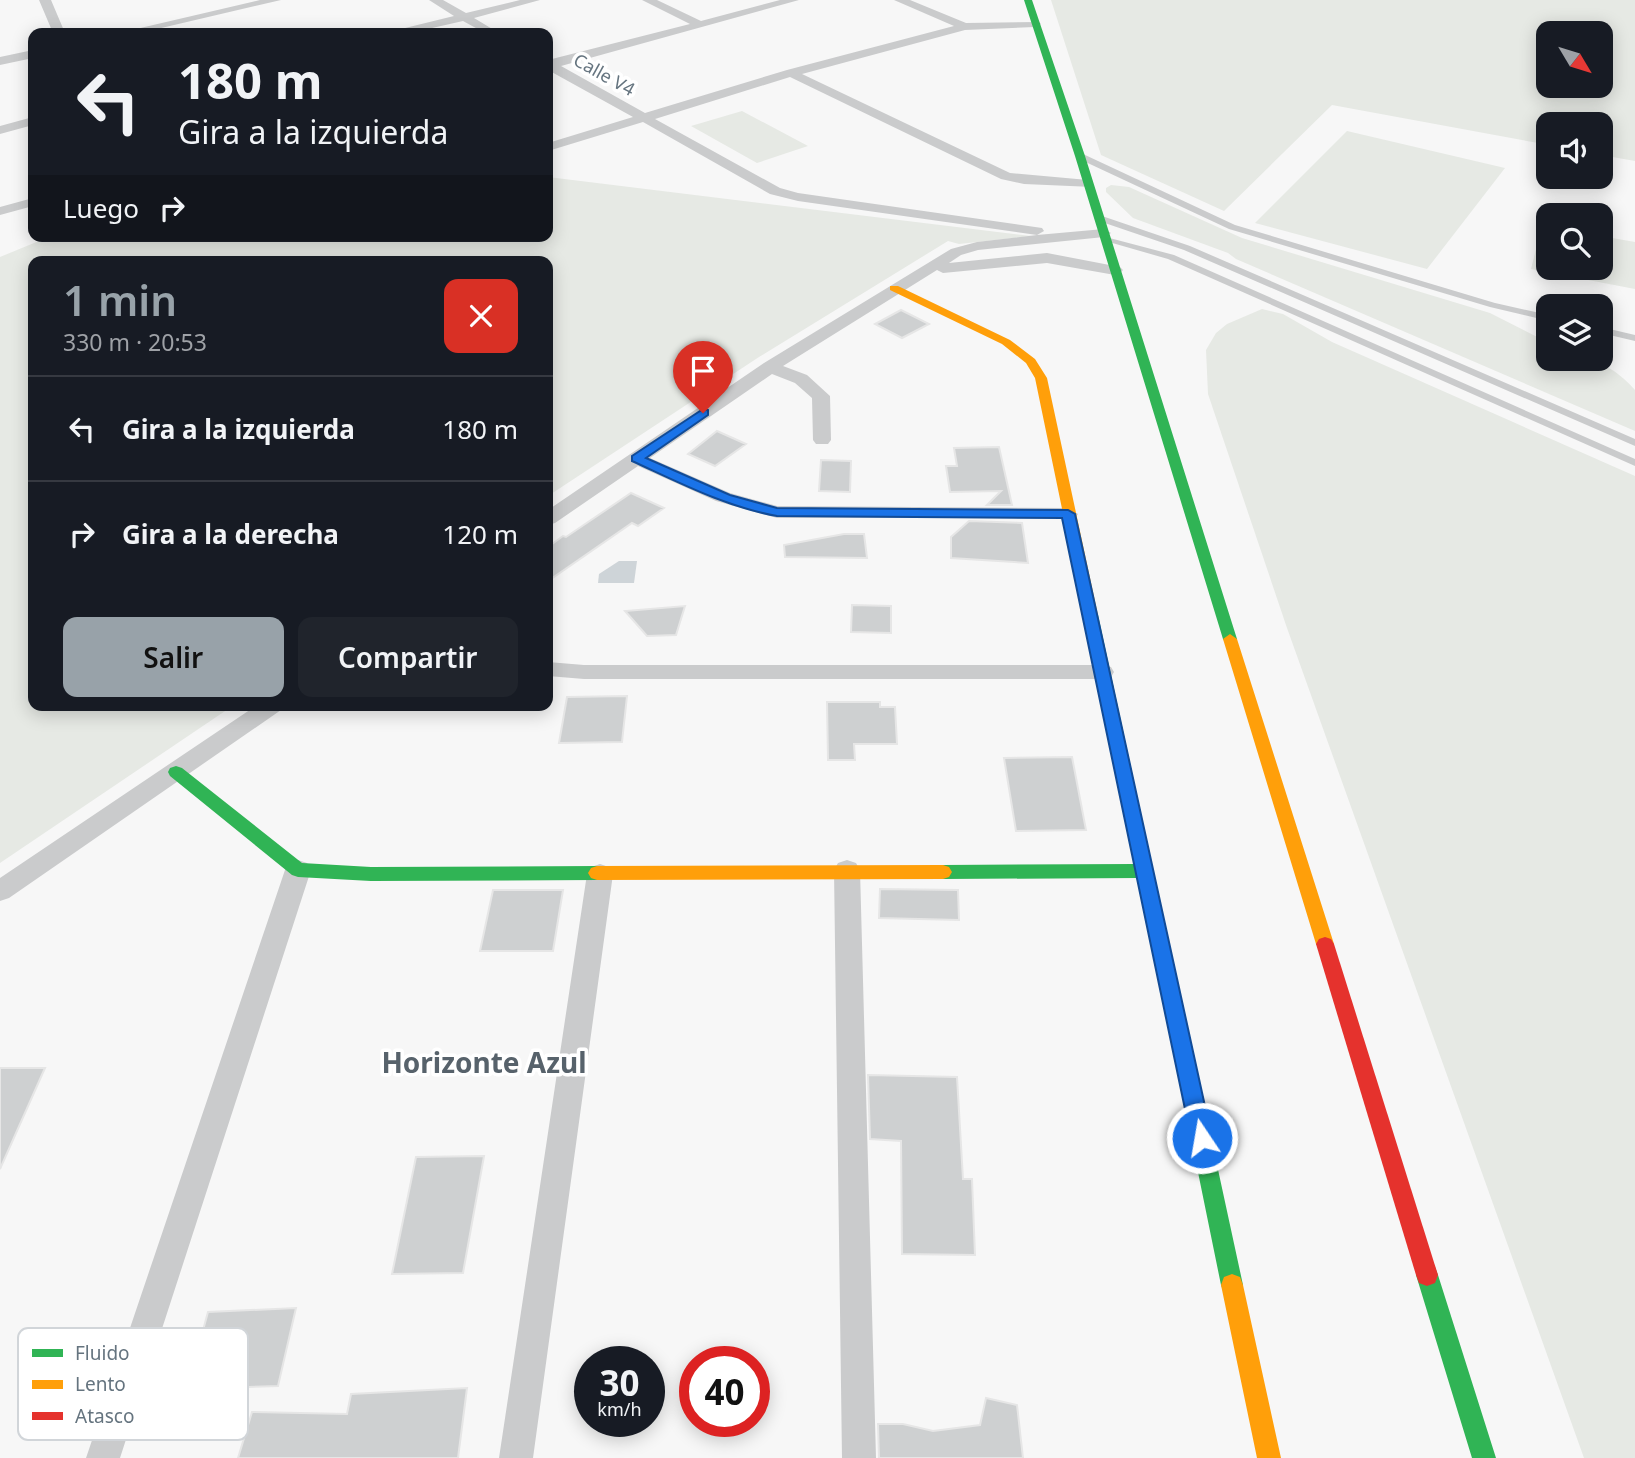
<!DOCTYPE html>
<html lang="es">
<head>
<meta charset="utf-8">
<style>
	:root { --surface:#171b24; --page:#20242c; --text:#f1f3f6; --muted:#9ea1a6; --line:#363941; --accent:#98a2a9 }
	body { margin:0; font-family:"Noto Sans",sans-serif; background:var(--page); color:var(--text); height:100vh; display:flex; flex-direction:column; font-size:26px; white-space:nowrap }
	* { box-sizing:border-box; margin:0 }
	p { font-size:23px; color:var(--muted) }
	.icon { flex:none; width:38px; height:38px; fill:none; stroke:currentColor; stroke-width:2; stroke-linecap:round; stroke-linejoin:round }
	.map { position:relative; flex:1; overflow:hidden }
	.details { position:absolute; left:28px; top:256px; width:525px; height:455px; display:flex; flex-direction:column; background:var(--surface); border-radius:14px; box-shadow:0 4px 18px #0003 }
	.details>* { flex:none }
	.hud { position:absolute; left:28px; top:28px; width:525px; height:214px; border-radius:14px; box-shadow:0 4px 18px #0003; background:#171b24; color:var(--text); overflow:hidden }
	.needle { width:46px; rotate:128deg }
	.buttons { position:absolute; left:1536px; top:21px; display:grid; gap:14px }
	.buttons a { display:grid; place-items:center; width:77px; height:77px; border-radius:14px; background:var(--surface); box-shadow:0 4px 18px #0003; font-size:35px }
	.speed { position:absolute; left:574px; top:1346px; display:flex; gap:14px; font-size:35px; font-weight:700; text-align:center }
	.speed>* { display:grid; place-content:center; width:91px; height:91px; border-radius:50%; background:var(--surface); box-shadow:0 4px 18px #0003; line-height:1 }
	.speed small { font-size:18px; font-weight:400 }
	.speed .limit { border:10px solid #d22; background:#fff; color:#111 }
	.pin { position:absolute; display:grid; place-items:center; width:60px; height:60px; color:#fff; margin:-72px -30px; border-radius:50% 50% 50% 0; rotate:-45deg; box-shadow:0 0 7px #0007 }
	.pin .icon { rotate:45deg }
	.me { position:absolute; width:77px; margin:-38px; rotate:348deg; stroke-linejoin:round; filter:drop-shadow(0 0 5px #0008) }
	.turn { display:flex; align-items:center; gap:24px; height:147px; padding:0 35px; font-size:32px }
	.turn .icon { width:91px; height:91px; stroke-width:2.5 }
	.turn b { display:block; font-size:49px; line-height:60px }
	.then { display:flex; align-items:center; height:66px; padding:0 35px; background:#0003; gap:14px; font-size:26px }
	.round { display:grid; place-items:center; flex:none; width:74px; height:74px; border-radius:14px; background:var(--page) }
	.overview { display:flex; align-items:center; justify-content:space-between; height:119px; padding:0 35px }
	h1 { font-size:42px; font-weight:600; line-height:52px; color:var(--accent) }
	.button { display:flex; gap:14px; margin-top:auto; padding:14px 35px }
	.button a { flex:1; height:80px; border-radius:14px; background:var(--accent); color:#111; font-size:28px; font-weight:600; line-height:80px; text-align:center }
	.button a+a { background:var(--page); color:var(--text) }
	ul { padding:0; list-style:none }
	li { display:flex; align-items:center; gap:21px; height:105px; padding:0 35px; border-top:2px solid var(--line) }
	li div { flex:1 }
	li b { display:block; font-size:26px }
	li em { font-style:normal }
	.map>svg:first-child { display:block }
</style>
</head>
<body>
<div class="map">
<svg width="1635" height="1458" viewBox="0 0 1635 1458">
	<rect width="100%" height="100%" fill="#f7f7f7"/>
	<path fill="#e6e9e4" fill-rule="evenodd" d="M1051 0H1635V161L1601 155V124H1549V145L1332 105 1224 211 1101 155ZM1601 33V86H1549V33Z
		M742 111 808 146 757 163 691 126Z
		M1347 131 1505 168 1427 269 1255 223Z
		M548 177 1031 236 959 244 948 241 759 357 548 496V261H33V705H234L0 863V257L51 236H548Z
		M1111 185 1129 187 1242 238 1490 313 1549 343V359C1589 359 1607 359 1635 390V431L1236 259 1228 253 1133 218 1106 192V188Z
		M1542 225 1549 226V268H1601V236L1635 242V289L1531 269Z
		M1262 309 1283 314 1332 342 1635 476V1458H1584L1287 628 1208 394 1206 350 1216 333 1227 324Z"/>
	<path fill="#ced4d8" d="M619 561H637L634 583H598L599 574Z"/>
	<path fill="#ced0d1" stroke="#e6e6e6" stroke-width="2" d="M901 310 929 324 902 338 875 324Z
		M717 431 746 444 715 466 688 454Z
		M999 447 1012 505H987L1001 491 950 492 946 466H957L954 448Z
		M821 460 851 461 850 492 819 491Z
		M631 493 664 508 638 526 632 523 548 581V547L563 536 566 537Z
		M969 521 1022 523 1028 563 951 558V537Z
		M844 534H864L867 558 785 557 784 545Z
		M852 605 891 606V633L851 632Z
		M685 606 676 635 647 636 625 611Z
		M627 696 622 742 559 743 567 697Z
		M827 702H880V707H895L897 744H854L855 760H828Z
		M1072 757 1086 830 1016 831 1004 758Z
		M880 889 958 890 959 920 879 918Z
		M493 890H563L553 951H480Z
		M0 1068H45L0 1169Z
		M868 1075 957 1077 963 1179H972L975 1255 902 1254 901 1141 870 1139Z
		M484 1156 463 1273 392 1274 416 1157Z
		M296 1308 278 1386 187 1389 208 1312Z
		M467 1388 458 1458H238L252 1412 347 1414 351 1394Z
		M986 1398 1017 1405 1023 1458H879L878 1424H903L933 1431 980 1425Z"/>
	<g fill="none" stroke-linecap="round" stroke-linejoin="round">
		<path fill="#cacbcc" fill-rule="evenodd" d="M1077 154H1083L1235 225 1495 303 1549 315V321L1490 307 1229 229 1077 158Z
			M1096 216H1102L1190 246 1635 439V446L1184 250 1096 220Z
			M1102 236 1174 255 1635 459V466L1168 259 1102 240Z
			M1601 327 1635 335V341L1601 333Z"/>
		<path fill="#cacbcc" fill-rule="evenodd" d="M39 0H51L65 33H53Z
			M260 0H281L140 33H119Z
			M429 0H443L466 13 520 0H540L474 18 499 33H485L463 21 410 33H391L393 31 454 16Z
			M642 0H657L701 21 780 0H799L561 66 645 113 787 70 954 26 894 0H910L966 23 1039 22 1041 24 1035 27 965 30 802 74 1010 173 1088 180 1093 181V187L1024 184 1001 179 790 77 655 119 780 188 798 193 1042 228 1044 231 1037 235 1104 229 1111 233 1104 237 978 250 961 255 949 263 1047 253 1120 267 1123 270 1120 273 1115 275 1047 263 943 273 937 270 783 366 807 375 830 396 831 440 828 444H816L813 440 812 398 795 383 772 374 650 458 730 493 777 506 1068 508 1078 514 1075 518H777L716 501 638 466 555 523 548 525V510L764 363 951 249 977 242 1037 235 798 201 770 194 643 122 548 151V143L633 117 548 70V60L690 24Z
			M33 50V58L0 65V57Z
			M33 117V125L0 134V126Z
			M33 198V206L0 215V207Z
			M548 662 584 665H1103L1111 667 1114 672 1111 677 1103 679H584L548 676Z
			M257 705H284L281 710 9 898 0 901V878Z
			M298 860 307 863 311 870 120 1458H86L285 870 289 863Z
			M847 860 856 863 860 870 876 1458H842L834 870 838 863Z
			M600 864 609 867 613 874 533 1458H499L587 874 591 867Z"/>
		<path fill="#30b455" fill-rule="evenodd" d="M1024 0H1032L1085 156 1237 639 1235 642H1225L1223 639 1075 156Z
			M1091 610 1098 615 1243 1285 1240 1293 1232 1296 1224 1293 1221 1285 1138 878 943 879 937 877 934 872 937 867 943 865 1135 864 1084 615Z
			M176 766 182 768 302 863 371 867 597 866 603 868 606 873 603 878 597 880 371 881 298 877 292 875 170 776 168 772 170 768Z
			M1427 1264 1435 1267 1438 1275 1496 1458H1472L1416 1275 1419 1267Z"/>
		<path fill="#ff9f0a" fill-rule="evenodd" d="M890 286H898L1010 340 1035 359 1047 378 1098 615 1096 618H1086L1084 615 1035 378 1026 363 1002 344 890 290Z
			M1230 634 1237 639 1334 944 1331 949 1325 951 1319 949 1316 944 1223 639Z
			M943 865 949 867 952 872 949 877 943 879 597 880 591 878 588 873 591 868 597 866Z
			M1232 1274 1240 1277 1243 1285 1281 1458H1257L1221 1285 1224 1277Z"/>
		<path fill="#e5322d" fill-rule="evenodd" d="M1325 937 1331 939 1334 944 1438 1275 1435 1283 1427 1286 1419 1283 1416 1275 1316 944 1319 939Z"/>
	</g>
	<path fill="#1a73e8" stroke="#114b97" stroke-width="2" d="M703 409 708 410V415L646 458 730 495 777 508 1068 510 1075 514 1212 1138 1209 1144 1202 1147 1194 1144 1191 1138 1062 518 777 516C726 507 680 483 632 461V456Z"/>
	<g text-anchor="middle" stroke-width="7" stroke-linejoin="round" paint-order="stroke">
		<g font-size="18" fill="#65747f" stroke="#fff">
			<text transform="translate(604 75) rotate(29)" y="6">Calle V4</text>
		</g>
		<g font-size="28" font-weight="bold" fill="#57626b" stroke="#fff">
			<text x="484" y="1073">Horizonte Azul</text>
		</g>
	</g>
	<rect x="18" y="1328" width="230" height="112" rx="10" fill="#fff" stroke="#d1d5d9" stroke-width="2"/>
	<rect x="32" y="1349" width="31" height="8" fill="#30b455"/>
	<rect x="32" y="1380" width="31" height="9" fill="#ff9f0a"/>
	<rect x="32" y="1412" width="31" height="8" fill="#e5322d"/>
	<g font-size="19" fill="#65747f">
		<text x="75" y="1360">Fluido</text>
		<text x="75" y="1391">Lento</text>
		<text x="75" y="1423">Atasco</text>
	</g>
</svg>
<div class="buttons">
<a><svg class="needle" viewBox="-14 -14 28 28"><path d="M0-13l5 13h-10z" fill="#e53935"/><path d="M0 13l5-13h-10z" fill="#9ea1a6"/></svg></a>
<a><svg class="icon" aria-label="sound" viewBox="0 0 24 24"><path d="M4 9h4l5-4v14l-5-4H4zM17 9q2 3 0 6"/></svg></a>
<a><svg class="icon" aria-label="search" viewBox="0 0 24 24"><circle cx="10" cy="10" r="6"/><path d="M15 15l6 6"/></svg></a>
<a><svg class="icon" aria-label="layers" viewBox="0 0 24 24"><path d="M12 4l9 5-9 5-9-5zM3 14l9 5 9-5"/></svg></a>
</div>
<div class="speed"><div>30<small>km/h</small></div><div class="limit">40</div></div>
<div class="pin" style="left:703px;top:413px;background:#d93025"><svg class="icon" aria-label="arrive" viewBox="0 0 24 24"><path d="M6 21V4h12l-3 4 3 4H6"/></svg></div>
<svg class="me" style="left:1202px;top:1138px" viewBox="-20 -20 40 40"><circle r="17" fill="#1a73e8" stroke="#fff" stroke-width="3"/><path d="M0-11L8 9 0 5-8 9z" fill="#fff"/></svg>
<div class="hud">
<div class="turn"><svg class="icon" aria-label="left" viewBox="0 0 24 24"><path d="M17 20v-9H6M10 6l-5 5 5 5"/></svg><div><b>180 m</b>Gira a la izquierda</div></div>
<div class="then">Luego<svg class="icon" aria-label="right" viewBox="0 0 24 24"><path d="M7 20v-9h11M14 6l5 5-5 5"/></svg></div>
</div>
<section class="details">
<div class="overview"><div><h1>1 min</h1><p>330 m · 20:53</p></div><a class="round" style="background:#d93025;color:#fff"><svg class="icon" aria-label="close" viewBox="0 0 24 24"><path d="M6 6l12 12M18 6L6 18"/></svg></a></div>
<ul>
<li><svg class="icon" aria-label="left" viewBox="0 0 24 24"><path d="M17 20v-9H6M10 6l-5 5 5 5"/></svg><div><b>Gira a la izquierda</b></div><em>180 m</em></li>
<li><svg class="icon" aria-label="right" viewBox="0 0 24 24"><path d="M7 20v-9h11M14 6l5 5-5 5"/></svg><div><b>Gira a la derecha</b></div><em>120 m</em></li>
</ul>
<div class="button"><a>Salir</a><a>Compartir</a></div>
</section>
</div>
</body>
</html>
